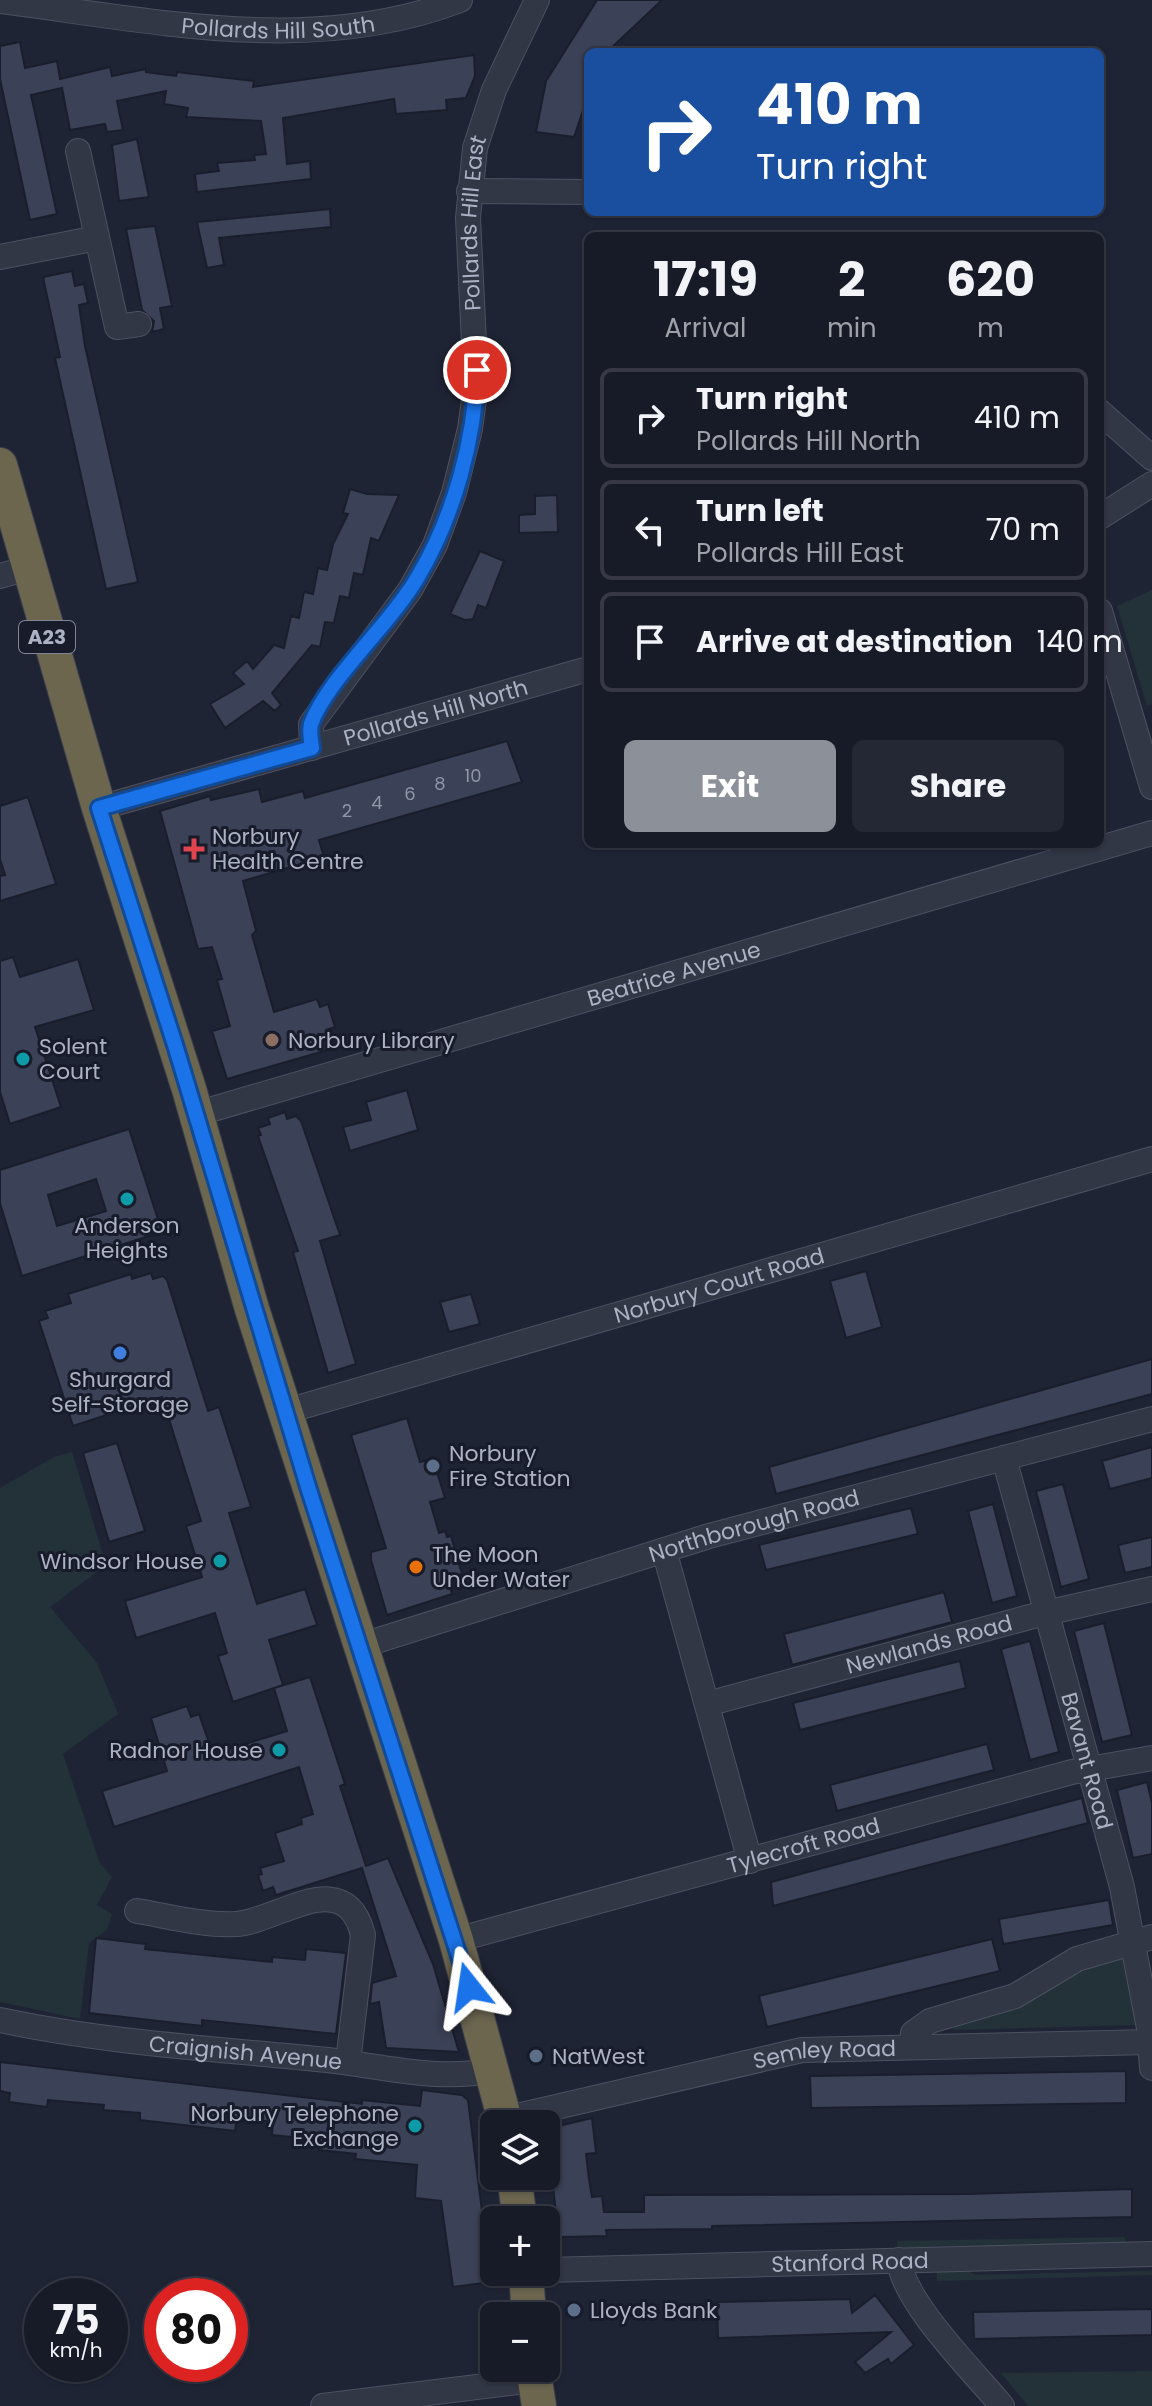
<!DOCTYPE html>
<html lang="en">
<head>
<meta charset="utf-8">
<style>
	:root { --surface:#171b28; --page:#242834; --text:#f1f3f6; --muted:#9ea1a8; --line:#363945; --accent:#8c9099 }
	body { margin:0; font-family:Poppins,sans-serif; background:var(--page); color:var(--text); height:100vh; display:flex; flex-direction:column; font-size:30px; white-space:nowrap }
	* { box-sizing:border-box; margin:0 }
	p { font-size:26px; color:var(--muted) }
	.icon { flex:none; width:44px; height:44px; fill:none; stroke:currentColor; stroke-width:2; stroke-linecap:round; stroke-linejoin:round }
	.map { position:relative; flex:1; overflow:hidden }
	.side { position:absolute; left:584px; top:232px; width:520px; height:616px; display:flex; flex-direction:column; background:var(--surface); border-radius:12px; box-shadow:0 2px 6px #0004,0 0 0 2px var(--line) }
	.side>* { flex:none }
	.banner { position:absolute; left:584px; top:48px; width:520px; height:168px; border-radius:12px; box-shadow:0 2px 6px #0004,0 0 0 2px var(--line); background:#1a4fa0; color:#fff; overflow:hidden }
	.tools { position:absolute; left:480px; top:2110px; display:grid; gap:16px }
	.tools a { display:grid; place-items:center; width:80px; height:80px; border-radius:12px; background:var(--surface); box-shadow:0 2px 6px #0004,0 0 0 2px var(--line); font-size:40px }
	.speed { position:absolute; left:24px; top:2278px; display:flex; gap:16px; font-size:40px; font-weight:700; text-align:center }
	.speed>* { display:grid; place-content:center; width:104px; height:104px; border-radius:50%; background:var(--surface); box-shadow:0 2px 6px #0004,0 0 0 2px var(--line); line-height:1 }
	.speed small { font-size:20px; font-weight:400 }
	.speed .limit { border:12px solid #d22; background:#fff; color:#111 }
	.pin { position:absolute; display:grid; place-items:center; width:68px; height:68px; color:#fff; margin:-34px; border:4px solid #fff; border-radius:50%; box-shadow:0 2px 8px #0007 }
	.me { position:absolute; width:88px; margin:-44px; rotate:345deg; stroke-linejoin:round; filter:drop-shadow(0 0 6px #0008) }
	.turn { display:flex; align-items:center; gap:28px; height:168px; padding:0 40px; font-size:36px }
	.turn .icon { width:104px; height:104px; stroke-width:2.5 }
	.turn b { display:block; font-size:56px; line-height:68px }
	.eta { display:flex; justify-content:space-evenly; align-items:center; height:136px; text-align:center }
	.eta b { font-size:48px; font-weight:700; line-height:56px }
	.action { display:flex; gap:16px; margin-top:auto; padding:16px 40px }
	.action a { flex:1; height:92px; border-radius:12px; background:var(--accent); color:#fff; font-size:32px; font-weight:700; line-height:92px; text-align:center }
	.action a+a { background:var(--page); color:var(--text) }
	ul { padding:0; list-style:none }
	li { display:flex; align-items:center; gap:24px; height:100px; margin:0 16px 12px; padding:0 24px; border:4px solid var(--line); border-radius:12px }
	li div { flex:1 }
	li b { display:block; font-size:30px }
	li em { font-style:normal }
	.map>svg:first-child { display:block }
</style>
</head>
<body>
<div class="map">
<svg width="1152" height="2406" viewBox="0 0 1152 2406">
	<rect width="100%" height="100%" fill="#1f2435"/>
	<path fill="#223238" d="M1152 590V704L1147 706 1117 606Z
		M72 1452 106 1565 50 1607 97 1663 118 1714 63 1754 100 1864 112 1877 97 1905 112 1914 107 1930 89 1943 80 2019 0 2002V1488L54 1457Z
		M1122 1956 1136 2025 953 2030 954 2026C1014 2014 1064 1974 1122 1956Z
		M1124 2237 1127 2243 898 2248 897 2241Z
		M1152 2271V2275L937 2281V2272H970L975 2275Z
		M1152 2371V2406H1028L1001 2373Z"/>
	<path fill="#3b4156" stroke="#1a1e2c" stroke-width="2" fill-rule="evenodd" d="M597 0H662L607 52H588V96L574 137 536 132 546 81Z
		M20 42 25 68 57 61 60 79 110 67 112 76 146 69V72L176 76 177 72 254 81 253 87 474 55 475 76 466 98 446 100 447 110 396 114 394 99 283 118 287 164 310 161 311 179 197 192 195 174 219 171 217 163 255 160 254 155 266 154 261 121 186 117 188 108 164 104 166 91 117 101 123 130 107 132 105 124 70 130 62 88 31 95 57 214 30 220 0 79V46Z
		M137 139 149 197 119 201 112 145Z
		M330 209 331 227 219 238 224 265 207 268 197 222Z
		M155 226 172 306 160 308 164 329 152 332 154 321 142 310 126 229Z
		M72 271 75 286 84 284 88 303 79 305 85 346 138 582 106 589 55 358 60 357 43 277Z
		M350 489 367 494 399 495 379 541 371 538 363 575 354 573 349 598 340 596 334 623 325 622 320 647 312 645 272 693 281 705 275 711 263 701 225 728 210 704 244 684 233 673 247 661 253 669 274 645 284 648 291 616 299 618 304 592 313 594 318 568 327 570 333 544 348 514 343 513Z
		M557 495 558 532 519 533V515L535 514V496Z
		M480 551 504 561 486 608 478 605 473 619 465 620 450 614Z
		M507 741 522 782 319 840 324 857 243 881 256 931 252 935 274 1012 317 999 320 1007 328 1004 335 1027 326 1030 331 1049 227 1079 212 1031 230 1026 217 980 222 979 212 947 198 949 160 811 210 796 211 800 259 789 262 802 303 791 305 798Z
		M28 797 56 884 0 901V876L5 875 0 859V806Z
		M13 957 20 977 78 959 94 1010 35 1027 61 1107 10 1124 0 1092V961Z
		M407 1090 418 1130 350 1151 343 1127 371 1120 366 1102Z
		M285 1112 287 1119 296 1116 301 1121 340 1235 320 1241 356 1364 328 1373 293 1252 298 1251 258 1136 261 1135 258 1128 270 1124 268 1118Z
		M129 1129 162 1232 22 1276 0 1203V1170ZM96 1179 106 1211 57 1226 48 1195Z
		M866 1271 882 1327 846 1338 830 1281Z
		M151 1273 153 1279 163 1276 167 1280 208 1411 219 1407 251 1507 229 1513 257 1604 305 1589 317 1625 269 1640 283 1685 233 1702 218 1656 227 1653 215 1613 136 1638 125 1601 202 1577 186 1526 201 1521 162 1397 73 1426 39 1321 48 1318 45 1311 71 1303 68 1294 131 1274 132 1279Z
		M471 1294 480 1324 449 1332 440 1302Z
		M1152 1359V1394L776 1494 769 1467Z
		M407 1418 420 1462 433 1459 445 1498 430 1502 439 1533 445 1531 447 1537 451 1536 462 1574 447 1578 452 1594 387 1615 371 1560V1552L386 1548 351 1435Z
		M117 1443 145 1531 109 1542 83 1453Z
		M1152 1447V1478L1110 1489 1102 1461Z
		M1063 1484 1089 1579 1061 1587 1036 1491Z
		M993 1504 1017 1596 992 1603 968 1511Z
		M911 1508 918 1534 766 1570 759 1545Z
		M1152 1537V1567L1125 1573 1118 1545Z
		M944 1592 952 1622 792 1665 784 1634Z
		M1104 1623 1132 1735 1102 1742 1074 1631Z
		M1030 1641 1059 1752 1030 1760 1001 1649Z
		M960 1661 966 1688 800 1730 793 1703Z
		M310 1677 345 1784 340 1786 366 1866 388 1858 433 1964 459 2052 386 2048 379 2002 370 2004 372 1983 396 1976 362 1868 276 1895 273 1887 263 1891 258 1875 262 1874 260 1868 284 1861 275 1833 302 1824 301 1818 313 1814 299 1767 114 1827 102 1791 167 1771 151 1718 187 1706 191 1717 199 1714 213 1754 287 1731 274 1688Z
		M987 1744 994 1770 837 1811 830 1785Z
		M1147 1782 1152 1803V1854L1133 1858 1117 1790Z
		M1082 1798 1088 1823 773 1906 771 1882Z
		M1109 1900 1113 1925 1003 1944 999 1919Z
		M96 1938 146 1944 145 1949 272 1962V1957L305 1960 306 1949 346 1953 336 2034 202 2020V2026L89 2013Z
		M992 1939 1000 1971 767 2027 759 1996Z
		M0 2062 362 2104V2100L420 2106 422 2090 462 2095 468 2100 491 2282 453 2287 441 2201 415 2198 417 2165 355 2159 356 2154 319 2150 320 2140 272 2135 273 2122 237 2118 235 2131 140 2120V2113L103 2110 104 2105 48 2100 47 2107 9 2102 10 2093 0 2091Z
		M1126 2071V2103L811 2108 810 2076Z
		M592 2118 596 2153 586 2154 589 2179 592 2197 602 2196 604 2212H644V2195L966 2194 1132 2189V2217L712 2226V2229L606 2230 607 2236 559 2237 546 2129Z
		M875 2295 914 2345 891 2364 888 2359 865 2373 855 2362 891 2332 718 2338 717 2302 850 2299 852 2313Z
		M1152 2309V2335L974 2339 973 2312Z"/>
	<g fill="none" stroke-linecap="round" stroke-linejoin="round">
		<g stroke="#4d5161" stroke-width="26">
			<g id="minor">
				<path id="s1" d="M0 1C151 20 313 57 460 0"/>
				<path d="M78 151 117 327 139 324"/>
				<path d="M469 191 588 192"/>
				<path d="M0 257 97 238"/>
				<path d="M1100 412 1152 458"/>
				<path d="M1100 517 1152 484"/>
				<path d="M0 576 28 568"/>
				<path d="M1100 611 1152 787"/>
				<path id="s2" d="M312 748 311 724 410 590 435 545 454 493 470 429 476 385 468 218 475 148 494 90 537 0"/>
				<path id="s3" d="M99 808 588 669"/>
				<path id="s4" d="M196 1114 1152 833"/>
				<path id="s5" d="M287 1411 1152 1159"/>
				<path id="s6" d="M1004 1458 1122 1887 1149 2028 1152 2068"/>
				<path d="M664 1550 750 1861"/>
				<path id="s7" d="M360 1646 709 1536 1152 1419"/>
				<path id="s8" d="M707 1704 1037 1615 1152 1589"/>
				<path d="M137 1911C168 1916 204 1926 236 1924 277 1922 345 1863 363 1935L348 2062"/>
				<path id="s9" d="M456 1940 1072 1772 1152 1758"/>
				<path id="s10" d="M0 2020C107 2043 219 2049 328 2060 381 2066 440 2082 492 2070"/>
				<path d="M912 2046 913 2033 930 2021 1015 1996 1077 1959 1152 1937"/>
				<path id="s11" d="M504 2119 802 2050 1152 2042"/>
				<path d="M899 2260C903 2302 974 2372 1002 2406"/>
				<path id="s12" d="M546 2270 1152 2254"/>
				<path d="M323 2406 534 2380"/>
			</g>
		</g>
		<g stroke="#3a3e4d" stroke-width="36">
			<path id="highway" d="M0 465 99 808 189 1089 252 1309 456 1940 506 2124
				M514 2176 520 2220
				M526 2272 529 2316
				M533 2368 539 2406"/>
		</g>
		<use href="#minor" stroke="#323746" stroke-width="24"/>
		<use href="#highway" stroke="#6c664f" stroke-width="34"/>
	</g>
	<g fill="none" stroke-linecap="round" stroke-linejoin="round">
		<g stroke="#114b97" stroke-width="20">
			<path id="route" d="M469 1987 309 1490 176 1048 99 808 312 748C311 741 309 731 311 724 328 678 392 623 419 575 454 515 475 440 477 370"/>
		</g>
		<use href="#route" stroke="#1a73e8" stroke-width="14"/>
	</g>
	<path fill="#e0444e" stroke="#181c2a" stroke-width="3" d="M190 837h8v8h8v8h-8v8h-8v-8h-8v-8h8z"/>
	<circle fill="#8d6e63" stroke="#181c2a" stroke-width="3" cx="272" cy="1040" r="8"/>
	<g fill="#0f9aa8" stroke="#181c2a" stroke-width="3">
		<circle cx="23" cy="1059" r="8"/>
		<circle cx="127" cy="1199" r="8"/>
		<circle cx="220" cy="1561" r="8"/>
		<circle cx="279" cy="1750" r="8"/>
		<circle cx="415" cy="2126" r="8"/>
	</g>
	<circle fill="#3f7fe0" stroke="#181c2a" stroke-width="3" cx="120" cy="1353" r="8"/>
	<g fill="#5c6f8a" stroke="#181c2a" stroke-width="3">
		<circle cx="433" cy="1466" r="8"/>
		<circle cx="536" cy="2056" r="8"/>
		<circle cx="574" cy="2310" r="8"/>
	</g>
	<circle fill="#e8710a" stroke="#181c2a" stroke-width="3" cx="416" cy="1567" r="8"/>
	<g text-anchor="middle" stroke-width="6" stroke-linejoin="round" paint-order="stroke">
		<g font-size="18" fill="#9095a8">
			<text x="473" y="782">10</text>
			<text x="440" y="790">8</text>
			<text x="410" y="800">6</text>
			<text x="377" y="809">4</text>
			<text x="347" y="817">2</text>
		</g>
		<rect fill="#181c2a" stroke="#808495" stroke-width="2" x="19" y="621" width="56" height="32" rx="6"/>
		<g font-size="20" font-weight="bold" fill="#acb1c3">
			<text x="47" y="644">A23</text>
		</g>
		<g font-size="22" fill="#acb1c3" stroke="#181c2a">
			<text dy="8" stroke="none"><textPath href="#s1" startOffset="280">Pollards Hill South</textPath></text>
			<text dy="8" stroke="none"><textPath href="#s2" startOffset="570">Pollards Hill East</textPath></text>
			<text dy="8" stroke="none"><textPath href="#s3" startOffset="350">Pollards Hill North</textPath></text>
			<text dy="8" stroke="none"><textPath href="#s4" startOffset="498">Beatrice Avenue</textPath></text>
			<text dy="8" stroke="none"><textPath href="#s5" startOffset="450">Norbury Court Road</textPath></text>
			<text dy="8" stroke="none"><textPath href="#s7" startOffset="412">Northborough Road</textPath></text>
			<text dy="8" stroke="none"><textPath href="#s8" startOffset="230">Newlands Road</textPath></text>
			<text dy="8" stroke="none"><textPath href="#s6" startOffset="314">Bavant Road</textPath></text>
			<text dy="8" stroke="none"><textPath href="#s9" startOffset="360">Tylecroft Road</textPath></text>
			<text dy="8" stroke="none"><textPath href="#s10" startOffset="248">Craignish Avenue</textPath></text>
			<text dy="8" stroke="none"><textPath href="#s11" startOffset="328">Semley Road</textPath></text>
			<text dy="8" stroke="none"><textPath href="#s12" startOffset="304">Stanford Road</textPath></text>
		</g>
		<g font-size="22" fill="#acb1c3" stroke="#181c2a" text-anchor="start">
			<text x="212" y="844">Norbury<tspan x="212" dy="25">Health Centre</tspan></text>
			<text x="288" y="1048">Norbury Library</text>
			<text x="39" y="1054">Solent<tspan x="39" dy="25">Court</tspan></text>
			<text x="127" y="1233" text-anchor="middle">Anderson<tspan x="127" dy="25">Heights</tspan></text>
			<text x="120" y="1387" text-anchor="middle">Shurgard<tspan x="120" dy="25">Self-Storage</tspan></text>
			<text x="449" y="1461">Norbury<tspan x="449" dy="25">Fire Station</tspan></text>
			<text x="432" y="1562">The Moon<tspan x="432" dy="25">Under Water</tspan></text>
			<text x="204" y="1569" text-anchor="end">Windsor House</text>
			<text x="263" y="1758" text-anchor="end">Radnor House</text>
			<text x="552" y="2064">NatWest</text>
			<text x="399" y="2121" text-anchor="end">Norbury Telephone<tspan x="399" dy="25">Exchange</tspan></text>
			<text x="590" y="2318">Lloyds Bank</text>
		</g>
	</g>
</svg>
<div class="tools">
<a><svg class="icon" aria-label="layers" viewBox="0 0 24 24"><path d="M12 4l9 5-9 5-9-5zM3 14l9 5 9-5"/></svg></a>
<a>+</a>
<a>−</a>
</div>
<div class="speed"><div>75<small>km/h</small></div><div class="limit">80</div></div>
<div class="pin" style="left:477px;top:370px;background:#d93025"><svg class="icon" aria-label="arrive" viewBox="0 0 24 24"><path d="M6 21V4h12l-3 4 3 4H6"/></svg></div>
<svg class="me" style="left:469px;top:1987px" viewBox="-20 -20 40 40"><path d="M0-17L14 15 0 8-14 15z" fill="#1a73e8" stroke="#fff" stroke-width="4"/></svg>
<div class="banner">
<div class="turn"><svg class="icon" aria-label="right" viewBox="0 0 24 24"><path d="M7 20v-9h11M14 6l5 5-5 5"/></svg><div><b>410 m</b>Turn right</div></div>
</div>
<section class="side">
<div class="eta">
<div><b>17:19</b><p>Arrival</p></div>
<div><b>2</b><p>min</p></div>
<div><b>620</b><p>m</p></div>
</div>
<ul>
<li><svg class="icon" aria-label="right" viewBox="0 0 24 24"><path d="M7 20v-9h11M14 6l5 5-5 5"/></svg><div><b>Turn right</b><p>Pollards Hill North</p></div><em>410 m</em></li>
<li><svg class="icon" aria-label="left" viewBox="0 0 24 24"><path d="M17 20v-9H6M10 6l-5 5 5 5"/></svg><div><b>Turn left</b><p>Pollards Hill East</p></div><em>70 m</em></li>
<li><svg class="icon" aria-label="arrive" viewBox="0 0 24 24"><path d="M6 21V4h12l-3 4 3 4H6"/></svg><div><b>Arrive at destination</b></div><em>140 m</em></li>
</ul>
<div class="action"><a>Exit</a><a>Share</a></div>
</section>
</div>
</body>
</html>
